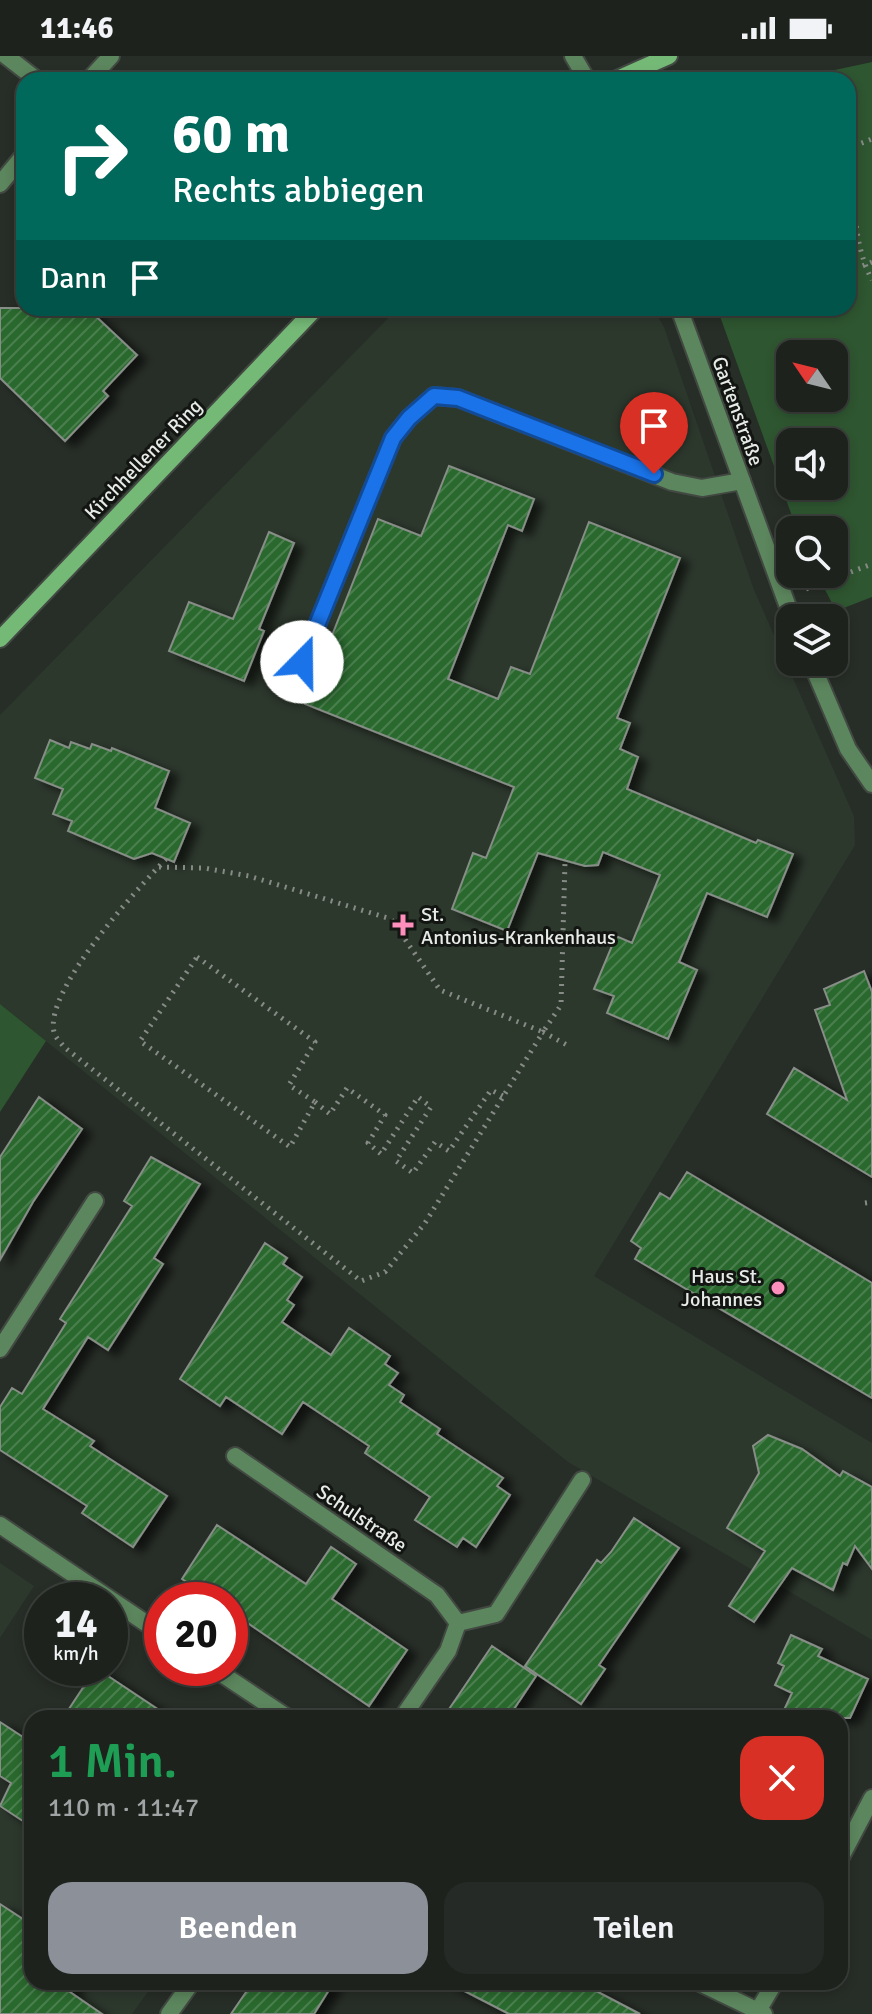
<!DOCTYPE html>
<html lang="de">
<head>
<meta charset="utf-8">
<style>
	:root { --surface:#1d221d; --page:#252a26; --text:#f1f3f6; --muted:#a0a4a4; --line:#3b3f3b; --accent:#8c9099 }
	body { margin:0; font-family:Signika,sans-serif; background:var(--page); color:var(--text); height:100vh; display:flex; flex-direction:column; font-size:30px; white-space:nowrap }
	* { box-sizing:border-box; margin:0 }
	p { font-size:26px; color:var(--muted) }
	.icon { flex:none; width:44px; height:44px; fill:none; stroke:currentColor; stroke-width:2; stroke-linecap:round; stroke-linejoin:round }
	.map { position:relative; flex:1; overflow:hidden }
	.panel { position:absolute; left:24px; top:1654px; width:824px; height:280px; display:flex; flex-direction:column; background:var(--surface); border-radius:24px; box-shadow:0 4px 12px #0003,0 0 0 2px var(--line) }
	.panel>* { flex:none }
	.banner { position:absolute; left:16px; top:16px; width:840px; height:244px; border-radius:24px; box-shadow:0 4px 12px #0003,0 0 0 2px var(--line); background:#00695c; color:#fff; overflow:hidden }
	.needle { width:52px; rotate:305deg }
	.controls { position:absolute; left:776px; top:284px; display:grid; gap:16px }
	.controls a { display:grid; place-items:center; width:72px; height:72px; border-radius:16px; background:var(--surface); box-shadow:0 4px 12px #0003,0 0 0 2px var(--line); font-size:40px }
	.speed { position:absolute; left:24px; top:1526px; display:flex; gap:16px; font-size:40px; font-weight:700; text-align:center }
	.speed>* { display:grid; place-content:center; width:104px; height:104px; border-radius:50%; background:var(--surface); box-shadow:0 4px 12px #0003,0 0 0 2px var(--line); line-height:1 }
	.speed small { font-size:20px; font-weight:400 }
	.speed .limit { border:12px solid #d22; background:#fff; color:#111 }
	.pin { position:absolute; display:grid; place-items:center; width:68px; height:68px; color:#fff; margin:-82px -34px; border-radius:50% 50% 50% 0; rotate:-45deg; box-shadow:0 0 8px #0007 }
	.pin .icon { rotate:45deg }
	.me { position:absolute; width:88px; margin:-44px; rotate:22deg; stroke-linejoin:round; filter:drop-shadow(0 0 6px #0008) }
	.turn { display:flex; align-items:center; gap:28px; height:168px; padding:0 24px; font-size:36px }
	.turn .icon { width:104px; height:104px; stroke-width:2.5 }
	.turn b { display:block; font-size:56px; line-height:68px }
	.then { display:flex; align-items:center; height:76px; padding:0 24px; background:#0003; gap:16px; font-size:30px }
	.round { display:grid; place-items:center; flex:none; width:84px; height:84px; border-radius:24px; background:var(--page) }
	.summary { display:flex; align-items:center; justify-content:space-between; height:136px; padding:0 24px }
	h1 { font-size:48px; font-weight:600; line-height:60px; color:#1e9e55 }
	.action { display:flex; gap:16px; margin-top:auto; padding:16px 24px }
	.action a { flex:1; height:92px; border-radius:24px; background:var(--accent); color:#fff; font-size:32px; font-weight:600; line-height:92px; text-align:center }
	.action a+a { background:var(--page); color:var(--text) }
	.status { display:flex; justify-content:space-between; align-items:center; height:56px; padding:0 40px; background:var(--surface); direction:ltr }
	.status svg { height:22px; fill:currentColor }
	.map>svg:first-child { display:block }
</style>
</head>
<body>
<div class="status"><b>11:46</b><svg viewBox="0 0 49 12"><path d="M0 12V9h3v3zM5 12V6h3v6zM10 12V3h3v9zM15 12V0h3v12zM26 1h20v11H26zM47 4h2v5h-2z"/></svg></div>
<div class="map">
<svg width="872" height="1958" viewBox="0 0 872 1958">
	<defs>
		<pattern id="building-hatch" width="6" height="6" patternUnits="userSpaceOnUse" patternTransform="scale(2)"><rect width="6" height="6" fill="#2a692f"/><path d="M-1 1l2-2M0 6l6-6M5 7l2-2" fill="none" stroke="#497f4d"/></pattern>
		<filter id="shadow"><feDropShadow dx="9" dy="5" stdDeviation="4" flood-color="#0009"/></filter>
	</defs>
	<rect width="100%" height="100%" fill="#272d27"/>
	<path fill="#2d382d" d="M398 252H653L664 271 754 534 854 760 855 789 594 1220 872 1387V1584L568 1406 0 948V659Z
		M0 1507 34 1530 0 1582Z
		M0 1752 32 1773V1926H155L132 1958H0Z"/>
	<path fill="#2e5630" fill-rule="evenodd" d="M872 6V541L836 555 817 518H834V474H797L717 252H848V24H788ZM790 298H834V342H790ZM790 386H834V430H790Z
		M0 948 46 985 0 1056Z"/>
	<path fill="url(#building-hatch)" stroke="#878e87" stroke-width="2" filter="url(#shadow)" d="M0 252H87L137 299 103 335 108 340 65 385 0 322Z
		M449 410 534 443 522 475 508 469 448 623 498 643 511 611 530 618 589 466 680 502 617 662 630 667 620 693 638 701 627 733 756 787 758 784 793 798 767 861 707 837 679 906 697 914 668 983 607 957 614 940 594 933 616 880 632 887 660 819 603 796 598 809 585 810 538 797 507 875 452 853 473 797 486 802 514 731 305 648 378 463 421 480Z
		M269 476 294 487 259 573 264 575 244 625 169 595 189 546 233 563Z
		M50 684 69 692 71 686 90 693 92 688 111 695 112 692 169 715 155 752 190 767 174 806 152 797 134 803 68 775 72 765 53 758 63 733 35 722Z
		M864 915 872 936V1121L767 1058 794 1012 847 1044 815 954 830 949 824 933Z
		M39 1041 82 1073 33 1146 0 1204V1101Z
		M151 1101 200 1128 154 1202 163 1208 108 1294 88 1281 43 1353 94 1385 90 1390 167 1440 133 1491 82 1457 87 1450 0 1394V1351L12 1332 22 1338 66 1267 60 1263 132 1150 124 1145Z
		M687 1116 872 1227V1342L635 1203 641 1192 631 1185 660 1137 670 1143Z
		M265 1187 287 1202 283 1208 302 1221 287 1244 294 1249 282 1266 331 1299 349 1272 390 1300 385 1308 398 1317 389 1329 404 1339 400 1346 440 1373 437 1378 503 1422 497 1430 510 1439 476 1491 463 1482 457 1491 415 1464 430 1441 365 1397 369 1390 303 1346 282 1378 226 1341 220 1350 180 1323Z
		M768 1379 802 1393 840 1420 843 1415 872 1431V1513L855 1490 847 1509 843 1507 833 1534 792 1512 754 1566 729 1550 765 1495 727 1472 759 1417 753 1390Z
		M634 1462 679 1492 599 1609 605 1613 581 1648 525 1610 597 1504 601 1507 611 1496Z
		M217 1469 306 1528 331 1491 356 1508 332 1543 407 1594 369 1650 230 1555V1544H214L182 1523Z
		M791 1579 822 1593 818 1600 868 1623 850 1662H802L784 1654 792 1637 775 1629 784 1610 778 1607Z
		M492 1590 536 1620 508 1662H443Z
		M96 1612 171 1662H63Z
		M0 1666 32 1687V1771L0 1750 11 1727 0 1720Z
		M0 1848 32 1869V1926H77L70 1936 102 1958H0Z
		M253 1926H334L314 1958H231Z
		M447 1926H579L640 1958H509Z"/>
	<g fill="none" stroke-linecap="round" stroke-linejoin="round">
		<g stroke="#424842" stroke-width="20">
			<path id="lane" d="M302 606 393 382 409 362 434 340 458 342 672 426 702 432 742 425
				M0 1293 95 1145"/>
		</g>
		<g stroke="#424842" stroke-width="20">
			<path id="street" d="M6 0 37 24
				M573 0 587 24
				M89 24 111 0
				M0 128 24 99
				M679 252 792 562
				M811 606 848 693 872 728
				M235 1400 437 1539 458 1567 448 1595 402 1662
				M0 1469 162 1578
				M458 1567 496 1558 582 1424
				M213 1612 288 1662
				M840 1803 872 1742
				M698 1926 764 1958
				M169 1958 192 1926
				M756 1958 775 1926"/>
		</g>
		<g stroke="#424842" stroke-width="20">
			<path id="secondary" d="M615 24 669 0
				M0 583 316 252"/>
		</g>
		<path stroke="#868b86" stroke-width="5" stroke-dasharray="2 6" stroke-linecap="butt" d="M848 85 854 90C854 134 851 184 872 224
			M854 90 872 83
			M848 216 872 206
			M806 533 872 508
			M166 803C138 832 44 934 54 976 55 981 61 987 64 991L361 1225 385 1216 425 1167 543 976 567 989
			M159 811 204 812 249 820 391 863 440 934 543 976 561 949 565 806
			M197 901 315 986 289 1029 315 1046 290 1091 140 985Z
			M315 1046 330 1058 347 1032 385 1059 368 1087 381 1098 418 1041 431 1051 396 1105 413 1117 435 1086 449 1095 491 1034 503 1040
			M865 1147 872 1146"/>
		<use href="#lane" stroke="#5c865d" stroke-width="16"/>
		<use href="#street" stroke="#5c865d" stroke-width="16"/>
		<use href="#secondary" stroke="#75b977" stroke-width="16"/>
	</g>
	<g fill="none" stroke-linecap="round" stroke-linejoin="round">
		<g stroke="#114b97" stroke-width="20">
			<path id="route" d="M302 606 393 382 409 362 434 340 458 342 654 418"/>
		</g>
		<use href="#route" stroke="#1a73e8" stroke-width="14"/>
	</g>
	<g fill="#fe8ebc" stroke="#121512" stroke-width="3">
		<path d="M399 857h8v8h8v8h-8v8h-8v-8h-8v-8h8z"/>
		<circle cx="778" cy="1232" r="8"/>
	</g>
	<g text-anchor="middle" stroke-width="6" stroke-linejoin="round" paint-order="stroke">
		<g font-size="20" fill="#e7ebe7" stroke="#121512">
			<text transform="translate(738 355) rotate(70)" y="7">Gartenstraße</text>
			<text transform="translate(143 403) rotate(-46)" y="7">Kirchhellener Ring</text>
			<text transform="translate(362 1462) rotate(34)" y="7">Schulstraße</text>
		</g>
		<g font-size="20" fill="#e7ebe7" stroke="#121512" text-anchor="start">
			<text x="421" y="865">St.<tspan x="421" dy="23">Antonius-Krankenhaus</tspan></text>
			<text x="762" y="1227" text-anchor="end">Haus St.<tspan x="762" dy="23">Johannes</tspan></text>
		</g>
	</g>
</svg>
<div class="controls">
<a><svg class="needle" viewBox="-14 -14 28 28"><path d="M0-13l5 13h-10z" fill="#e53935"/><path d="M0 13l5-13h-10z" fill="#a0a4a4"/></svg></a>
<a><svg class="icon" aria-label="sound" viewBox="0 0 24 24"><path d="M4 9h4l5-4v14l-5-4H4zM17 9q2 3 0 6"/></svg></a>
<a><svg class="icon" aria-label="search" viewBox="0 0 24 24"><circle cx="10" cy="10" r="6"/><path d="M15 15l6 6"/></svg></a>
<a><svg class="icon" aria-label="layers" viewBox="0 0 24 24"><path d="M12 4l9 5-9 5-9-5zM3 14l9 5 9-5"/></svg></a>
</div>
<div class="speed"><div>14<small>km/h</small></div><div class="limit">20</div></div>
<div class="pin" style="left:654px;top:418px;background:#d93025"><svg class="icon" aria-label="arrive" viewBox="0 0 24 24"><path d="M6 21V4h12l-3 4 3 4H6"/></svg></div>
<svg class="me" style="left:302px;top:606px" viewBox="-20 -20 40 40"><circle r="19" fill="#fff"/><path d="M0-13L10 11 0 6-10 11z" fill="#1a73e8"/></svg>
<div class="banner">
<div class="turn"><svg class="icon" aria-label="right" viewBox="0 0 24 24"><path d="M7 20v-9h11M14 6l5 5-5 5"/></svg><div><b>60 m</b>Rechts abbiegen</div></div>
<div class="then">Dann<svg class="icon" aria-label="arrive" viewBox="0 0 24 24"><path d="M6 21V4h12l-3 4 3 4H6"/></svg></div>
</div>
<section class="panel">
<div class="summary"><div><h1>1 Min.</h1><p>110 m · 11:47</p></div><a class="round" style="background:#d93025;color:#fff"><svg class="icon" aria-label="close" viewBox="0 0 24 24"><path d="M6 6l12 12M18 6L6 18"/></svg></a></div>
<div class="action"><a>Beenden</a><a>Teilen</a></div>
</section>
</div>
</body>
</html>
